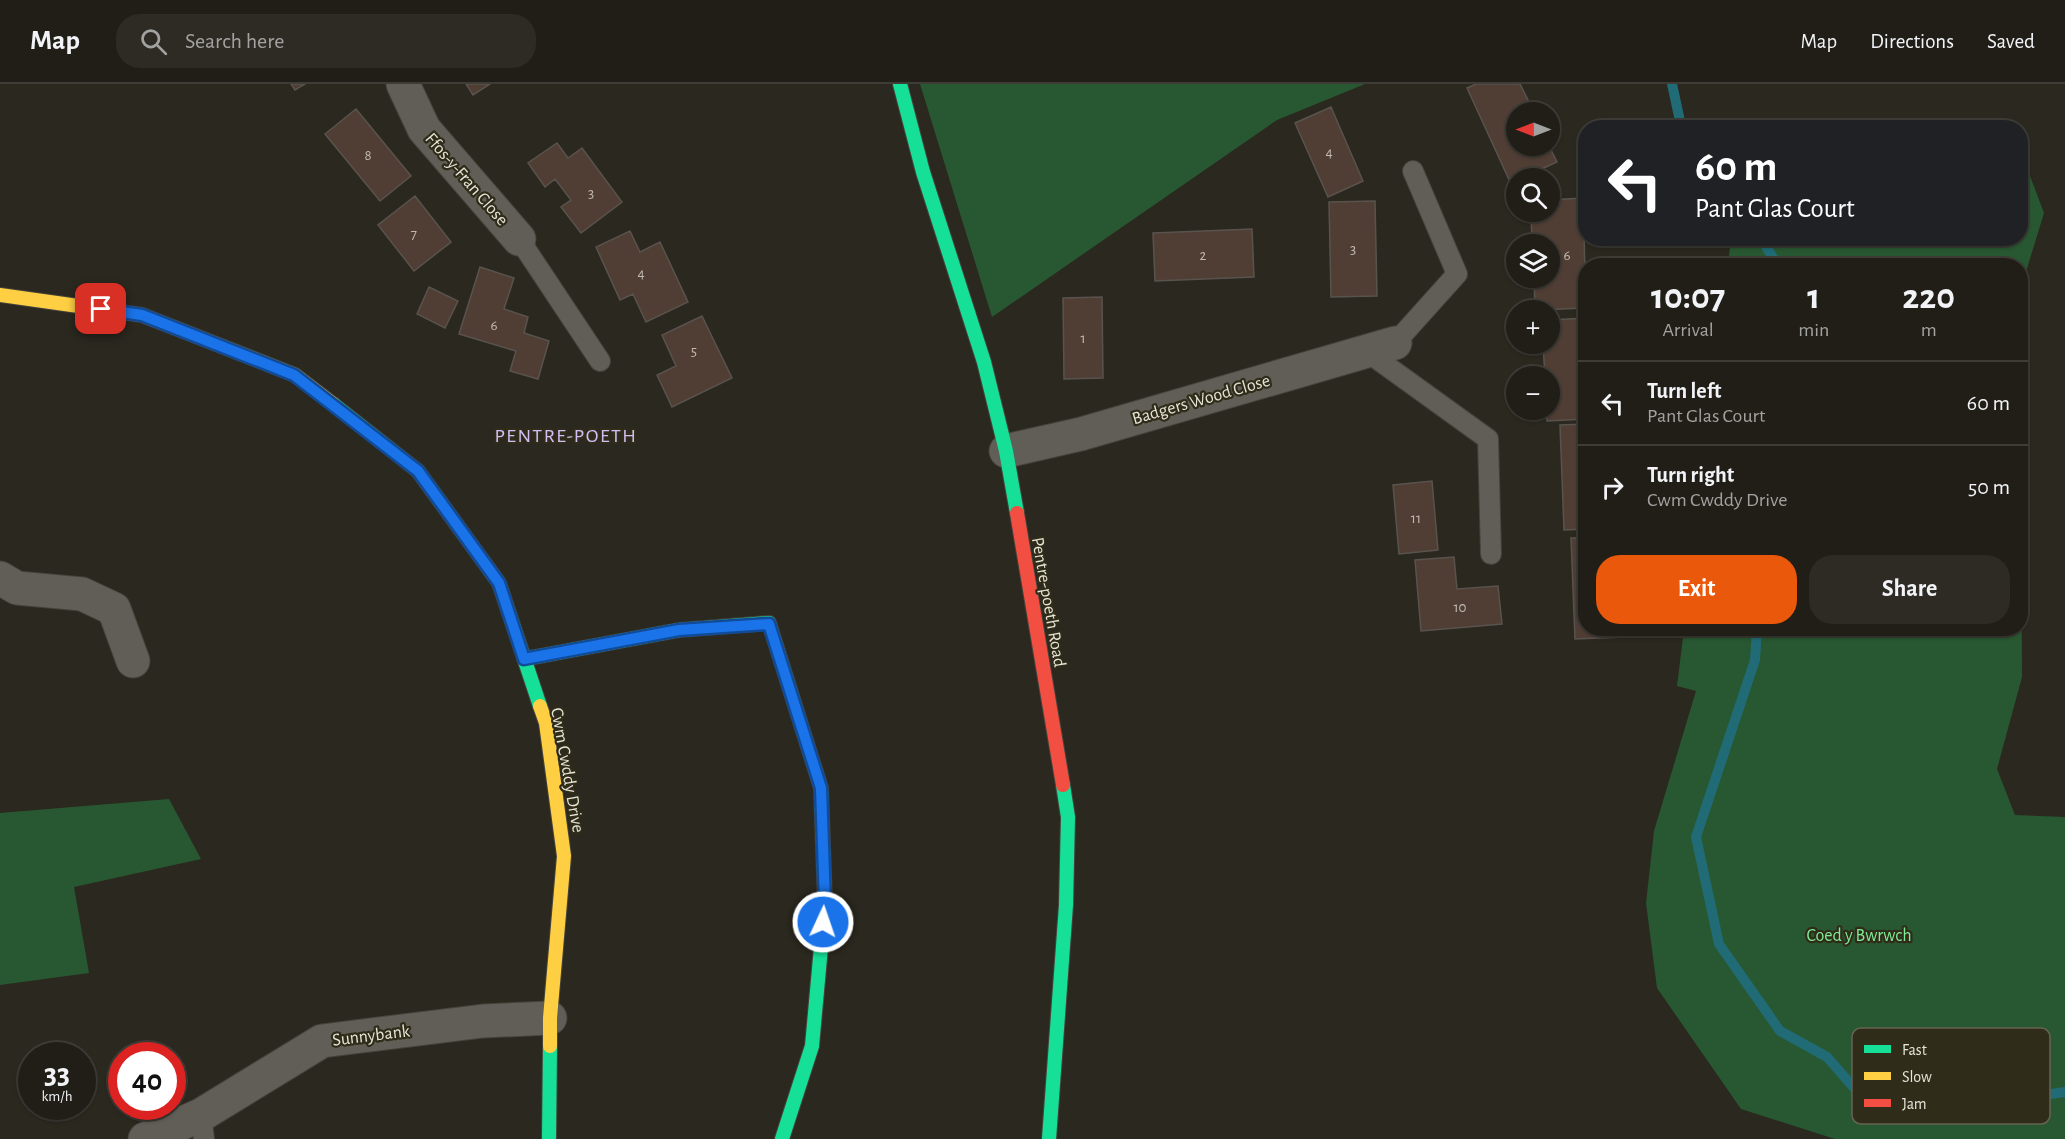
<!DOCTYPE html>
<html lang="en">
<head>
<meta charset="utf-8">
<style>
	:root { --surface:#201e17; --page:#2d2b24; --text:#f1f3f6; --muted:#a2a2a1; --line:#3d3c36; --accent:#ea580c }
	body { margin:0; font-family:"Alegreya Sans",sans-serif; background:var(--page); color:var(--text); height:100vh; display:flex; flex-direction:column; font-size:22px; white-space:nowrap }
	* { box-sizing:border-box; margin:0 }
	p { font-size:20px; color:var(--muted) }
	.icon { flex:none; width:33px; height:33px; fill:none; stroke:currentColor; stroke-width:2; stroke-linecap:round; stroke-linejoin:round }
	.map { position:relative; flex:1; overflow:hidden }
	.details { position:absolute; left:1578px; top:174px; width:450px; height:378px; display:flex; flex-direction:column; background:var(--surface); border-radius:24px; box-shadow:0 2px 4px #0004,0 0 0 2px var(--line) }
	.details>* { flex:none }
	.banner { position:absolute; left:1578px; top:36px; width:450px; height:126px; border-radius:24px; box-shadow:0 2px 4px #0004,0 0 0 2px var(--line); background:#202124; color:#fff; overflow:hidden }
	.needle { width:39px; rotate:270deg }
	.fabs { position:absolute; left:1506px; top:18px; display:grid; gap:12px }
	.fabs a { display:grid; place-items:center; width:54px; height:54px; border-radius:50%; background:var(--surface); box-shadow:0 2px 4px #0004,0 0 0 2px var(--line); font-size:30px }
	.speed { position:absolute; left:18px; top:958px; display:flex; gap:12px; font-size:30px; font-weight:700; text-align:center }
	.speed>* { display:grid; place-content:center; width:78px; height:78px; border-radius:50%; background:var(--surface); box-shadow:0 2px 4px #0004,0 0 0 2px var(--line); line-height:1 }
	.speed small { font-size:15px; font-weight:400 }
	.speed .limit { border:9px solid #d22; background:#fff; color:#111 }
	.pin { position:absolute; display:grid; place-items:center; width:51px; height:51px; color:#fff; margin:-26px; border-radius:12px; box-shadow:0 3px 9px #0006 }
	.me { position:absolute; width:66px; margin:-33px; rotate:3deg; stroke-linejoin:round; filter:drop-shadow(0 0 4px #0008) }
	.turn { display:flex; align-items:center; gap:21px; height:126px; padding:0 18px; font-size:27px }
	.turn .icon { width:78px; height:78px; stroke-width:2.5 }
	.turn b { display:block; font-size:42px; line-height:51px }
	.eta { display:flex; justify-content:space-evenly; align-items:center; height:102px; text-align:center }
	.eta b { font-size:36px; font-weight:700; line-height:42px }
	.primary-button { display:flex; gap:12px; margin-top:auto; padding:12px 18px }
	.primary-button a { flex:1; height:69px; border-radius:24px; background:var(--accent); color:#fff; font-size:24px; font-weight:700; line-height:69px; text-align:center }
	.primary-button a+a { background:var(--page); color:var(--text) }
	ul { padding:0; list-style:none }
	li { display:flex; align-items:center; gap:18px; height:84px; padding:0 18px; border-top:2px solid var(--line) }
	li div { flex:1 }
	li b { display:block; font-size:22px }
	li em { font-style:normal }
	header { display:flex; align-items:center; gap:36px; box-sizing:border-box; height:84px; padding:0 30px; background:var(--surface); border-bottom:2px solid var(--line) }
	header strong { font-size:28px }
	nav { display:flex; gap:33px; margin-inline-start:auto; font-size:21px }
	.search { width:420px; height:54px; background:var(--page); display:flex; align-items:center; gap:15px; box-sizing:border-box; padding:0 21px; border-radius:24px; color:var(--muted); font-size:22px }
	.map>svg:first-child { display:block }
</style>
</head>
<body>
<header>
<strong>Map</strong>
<div class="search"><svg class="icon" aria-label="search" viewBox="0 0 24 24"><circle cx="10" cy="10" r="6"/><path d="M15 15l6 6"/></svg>Search here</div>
<nav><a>Map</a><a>Directions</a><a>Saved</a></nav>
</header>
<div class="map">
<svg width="2065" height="1055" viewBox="0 0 2065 1055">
	<rect width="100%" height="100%" fill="#2b281f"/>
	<path fill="#285831" d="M920 0H1365L1277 36 992 233Z
		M2024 76 2044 129 2021 204 2020 182 1728 181 1731 155 2020 154V79Z
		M2021 414 2022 593 1997 685 2015 731 2065 733V1055H1835L1741 1025 1657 904 1646 819 1654 747 1696 607 1677 602 1684 545 2020 544Z
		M169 715 201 775 74 803 89 889 0 901V729Z"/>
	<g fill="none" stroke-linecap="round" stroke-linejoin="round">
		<path stroke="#206b75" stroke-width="10" d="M1672 0 1680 37 1685 44
			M1761 154 1776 179 1775 182
			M1757 544 1755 576 1696 753 1719 860 1780 947 1827 973 1863 1014 1931 1028 2065 1008"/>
	</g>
	<path fill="#503e35" stroke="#59534e" stroke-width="1.5" d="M291 0H305L295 6Z
		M466 0H490L473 11Z
		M1476 0H1520L1534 28H1516V62H1549L1557 78 1522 94H1516V97L1511 100 1467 4Z
		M1331 23 1363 97 1328 113 1295 39Z
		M356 25 411 92 380 117 325 50Z
		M557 59 568 74 582 64 622 118 581 149 561 123 571 116 555 95 545 103 528 79Z
		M415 112 451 158 414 187 378 141Z
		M1583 114 1586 224 1535 226 1534 194H1550V160H1532L1531 128H1550V116Z
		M1375 117 1377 212 1331 213 1329 118Z
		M1252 145 1254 193 1155 197 1153 149Z
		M630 147 640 168 660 158 688 218 646 238 633 210 620 216 596 163Z
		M480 183 514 194 504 225 528 233 524 249 549 257 538 295 510 287 516 267 459 250Z
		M429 203 458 217 445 244 417 230Z
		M1102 213 1103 294 1064 295 1063 214Z
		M702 232 732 294 672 323 657 291 676 282 662 251Z
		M1586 234V335L1547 337 1546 326H1550V292H1545L1543 260H1550V236Z
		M1586 340V445L1564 446 1560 341Z
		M1432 397 1438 466 1399 470 1393 401Z
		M1571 454H1586V544H1624L1625 553 1575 555Z
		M1454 473 1457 505 1498 502 1502 540 1421 547 1415 476Z"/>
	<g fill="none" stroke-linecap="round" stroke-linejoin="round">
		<g stroke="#45433b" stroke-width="22">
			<path id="lane" d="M519 155 600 277
				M1395 259 1457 190 1413 87
				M1366 267 1488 355 1491 470
				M201 1031 204 1055"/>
		</g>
		<g stroke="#45433b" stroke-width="35">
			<path id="street" d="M403 0 424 45 519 155
				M1006 367 1081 350 1395 259
				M0 494 17 504 82 510 114 525 133 577
				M145 1055 201 1031 322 957 483 937 550 934"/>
		</g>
		<g stroke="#45433b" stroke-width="16">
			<path id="fast" d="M900 0 923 88 984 278 1006 367 1017 429
				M333 320 418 387 499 499 540 622
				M524 575 679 546 769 539 821 704 825 819 812 962 782 1055
				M549 1055 550 962
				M1049 1055 1066 821 1068 733 1063 701"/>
		</g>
		<g stroke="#45433b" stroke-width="16">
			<path id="slow" d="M0 211 142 231 295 291 333 320
				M540 622 546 639 564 772 550 934V962"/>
		</g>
		<g stroke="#45433b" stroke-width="16">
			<path id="jam" d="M1017 429 1063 701"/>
		</g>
		<use href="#lane" stroke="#605e56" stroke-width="20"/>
		<use href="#street" stroke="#605e56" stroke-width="33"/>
		<use href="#fast" stroke="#16e098" stroke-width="14"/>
		<use href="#slow" stroke="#ffcf43" stroke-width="14"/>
		<use href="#jam" stroke="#f24e42" stroke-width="14"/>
	</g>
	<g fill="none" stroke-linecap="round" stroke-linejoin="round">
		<g stroke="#114b97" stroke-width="15">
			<path id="route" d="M101 225 142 231 294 291 418 387 499 499 524 575 679 546 769 540 821 704 825 819 823 838"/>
		</g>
		<use href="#route" stroke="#1a73e8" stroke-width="10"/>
	</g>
	<g text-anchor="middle" stroke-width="4.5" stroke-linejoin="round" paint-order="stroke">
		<g font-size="15" fill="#c1baaf">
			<text x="1329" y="73">4</text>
			<text x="368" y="76">8</text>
			<text x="591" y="114">3</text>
			<text x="414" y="155">7</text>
			<text x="1353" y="170">3</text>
			<text x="1203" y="176">2</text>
			<text x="1567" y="176">6</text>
			<text x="641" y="194">4</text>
			<text x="494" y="246">6</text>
			<text x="1083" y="259">1</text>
			<text x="694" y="272">5</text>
			<text x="1416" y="439">11</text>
			<text x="1460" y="528">10</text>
		</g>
		<g font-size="18" fill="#e7e4d8" stroke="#302c1a">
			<text transform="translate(467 95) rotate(49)" y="6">Ffos-y-Fran Close</text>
			<text transform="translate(1201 315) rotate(-16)" y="6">Badgers Wood Close</text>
			<text transform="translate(1049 518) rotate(80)" y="6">Pentre-poeth Road</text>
			<text transform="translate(568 686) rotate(80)" y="6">Cwm Cwddy Drive</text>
			<text transform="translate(371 951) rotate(-7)" y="6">Sunnybank</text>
		</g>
		<g font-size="18" fill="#7dec94" stroke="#302c1a">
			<text x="1859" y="857">Coed y Bwrwch</text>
		</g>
		<g font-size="20" letter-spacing="1.5" fill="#d3bdf5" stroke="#302c1a">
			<text x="566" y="358">PENTRE-POETH</text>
		</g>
	</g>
	<rect x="1852" y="944" width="198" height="96" rx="9" fill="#302c1a" stroke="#676353" stroke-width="1.5"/>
	<rect x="1864" y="961" width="27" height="8" fill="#16e098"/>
	<rect x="1864" y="988" width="27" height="8" fill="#ffcf43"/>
	<rect x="1864" y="1015" width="27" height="8" fill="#f24e42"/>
	<g font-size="16" fill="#e7e4d8">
		<text x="1902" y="971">Fast</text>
		<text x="1902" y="998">Slow</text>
		<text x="1902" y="1025">Jam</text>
	</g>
</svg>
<div class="fabs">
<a><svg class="needle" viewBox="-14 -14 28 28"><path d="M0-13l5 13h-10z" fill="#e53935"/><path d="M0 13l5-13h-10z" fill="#a2a2a1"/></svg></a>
<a><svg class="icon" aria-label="search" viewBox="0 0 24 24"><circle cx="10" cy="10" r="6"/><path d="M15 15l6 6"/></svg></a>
<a><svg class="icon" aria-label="layers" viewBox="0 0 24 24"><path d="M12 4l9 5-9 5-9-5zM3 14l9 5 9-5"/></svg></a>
<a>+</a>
<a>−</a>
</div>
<div class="speed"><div>33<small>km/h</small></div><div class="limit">40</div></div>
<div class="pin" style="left:101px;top:225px;background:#d93025"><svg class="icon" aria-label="arrive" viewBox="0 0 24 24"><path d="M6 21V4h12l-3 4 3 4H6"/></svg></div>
<svg class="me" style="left:823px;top:838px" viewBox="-20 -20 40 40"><circle r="17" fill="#1a73e8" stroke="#fff" stroke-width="3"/><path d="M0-11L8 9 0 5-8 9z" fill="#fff"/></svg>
<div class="banner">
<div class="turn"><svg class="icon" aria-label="left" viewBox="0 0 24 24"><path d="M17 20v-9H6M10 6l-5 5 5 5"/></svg><div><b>60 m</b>Pant Glas Court</div></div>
</div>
<section class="details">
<div class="eta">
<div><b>10:07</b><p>Arrival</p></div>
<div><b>1</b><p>min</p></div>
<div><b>220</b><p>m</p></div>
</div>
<ul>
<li><svg class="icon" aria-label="left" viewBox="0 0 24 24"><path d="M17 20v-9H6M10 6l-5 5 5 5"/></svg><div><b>Turn left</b><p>Pant Glas Court</p></div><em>60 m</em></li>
<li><svg class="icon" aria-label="right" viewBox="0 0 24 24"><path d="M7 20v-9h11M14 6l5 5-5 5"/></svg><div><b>Turn right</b><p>Cwm Cwddy Drive</p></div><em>50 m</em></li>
</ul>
<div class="primary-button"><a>Exit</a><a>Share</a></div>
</section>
</div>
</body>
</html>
